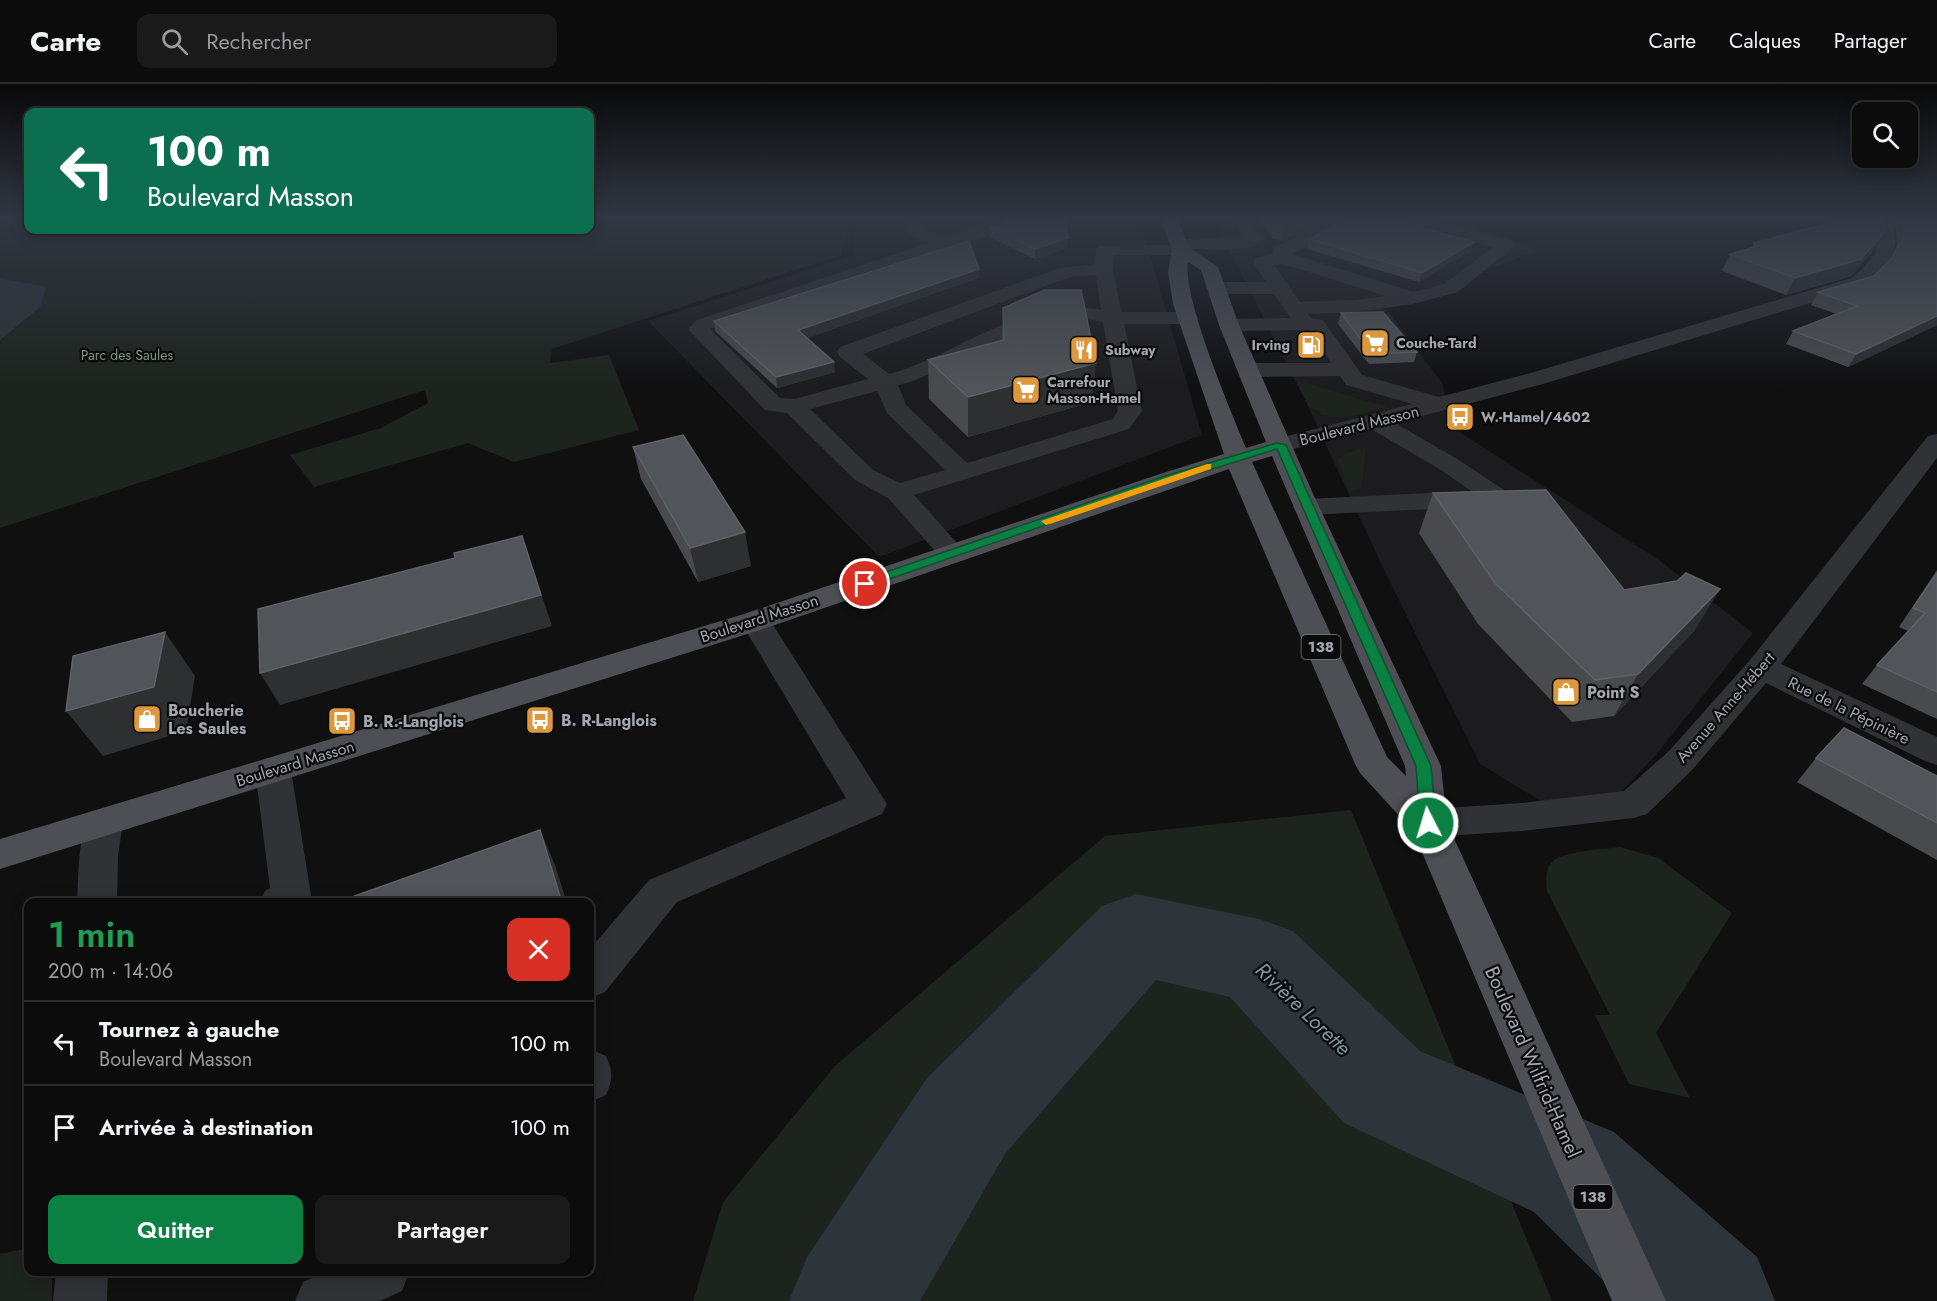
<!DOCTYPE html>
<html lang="fr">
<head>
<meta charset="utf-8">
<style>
	:root { --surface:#0c0c0d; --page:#1a1a1b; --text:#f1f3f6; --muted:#9a9b9d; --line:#2c2c2e; --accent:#0b8043 }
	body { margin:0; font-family:Jost,sans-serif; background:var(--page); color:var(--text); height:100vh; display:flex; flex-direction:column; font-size:22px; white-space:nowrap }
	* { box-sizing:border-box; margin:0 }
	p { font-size:20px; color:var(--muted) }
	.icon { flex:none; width:33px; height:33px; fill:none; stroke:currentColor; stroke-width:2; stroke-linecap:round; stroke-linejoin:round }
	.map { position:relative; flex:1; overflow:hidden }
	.drawer { position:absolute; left:24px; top:814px; width:570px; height:378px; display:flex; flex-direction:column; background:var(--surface); border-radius:12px; box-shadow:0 3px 15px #0003,0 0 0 2px var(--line) }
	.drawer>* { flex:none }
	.hud { position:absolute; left:24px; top:24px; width:570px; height:126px; border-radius:12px; box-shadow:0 3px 15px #0003,0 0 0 2px var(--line); background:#0b6e4f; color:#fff; overflow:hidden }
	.buttons { position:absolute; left:1852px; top:18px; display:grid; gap:12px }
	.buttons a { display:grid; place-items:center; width:66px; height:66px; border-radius:12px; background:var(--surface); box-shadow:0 3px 15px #0003,0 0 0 2px var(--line); font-size:30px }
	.pin { position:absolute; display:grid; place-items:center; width:51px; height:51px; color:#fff; margin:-26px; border:3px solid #fff; border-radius:50%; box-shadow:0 2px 6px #0007 }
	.me { position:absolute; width:66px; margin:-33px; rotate:355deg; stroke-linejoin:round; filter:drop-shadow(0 0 4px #0008) }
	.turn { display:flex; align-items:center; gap:21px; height:126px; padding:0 24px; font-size:27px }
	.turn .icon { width:78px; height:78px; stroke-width:2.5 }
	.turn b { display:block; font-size:42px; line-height:51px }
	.round { display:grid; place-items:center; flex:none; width:63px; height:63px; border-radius:12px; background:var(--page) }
	.overview { display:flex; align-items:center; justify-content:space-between; height:102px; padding:0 24px }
	h1 { font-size:36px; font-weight:600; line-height:45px; color:#1e9e55 }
	.button { display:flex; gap:12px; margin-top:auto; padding:12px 24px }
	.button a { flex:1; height:69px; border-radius:12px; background:var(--accent); color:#fff; font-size:24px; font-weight:600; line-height:69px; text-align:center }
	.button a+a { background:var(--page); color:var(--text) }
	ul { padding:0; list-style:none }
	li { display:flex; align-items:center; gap:18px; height:84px; padding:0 24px; border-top:2px solid var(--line) }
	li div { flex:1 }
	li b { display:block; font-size:22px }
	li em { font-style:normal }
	header { display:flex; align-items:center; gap:36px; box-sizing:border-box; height:84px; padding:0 30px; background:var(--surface); border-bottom:2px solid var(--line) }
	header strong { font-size:28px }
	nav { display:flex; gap:33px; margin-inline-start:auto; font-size:21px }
	.search { width:420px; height:54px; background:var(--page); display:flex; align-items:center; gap:15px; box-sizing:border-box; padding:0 21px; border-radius:12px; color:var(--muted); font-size:22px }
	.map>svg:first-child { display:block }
</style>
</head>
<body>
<header>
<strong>Carte</strong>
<div class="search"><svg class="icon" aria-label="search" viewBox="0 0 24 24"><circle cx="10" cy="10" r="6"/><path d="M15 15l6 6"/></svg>Rechercher</div>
<nav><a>Carte</a><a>Calques</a><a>Partager</a></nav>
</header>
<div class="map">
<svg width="1937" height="1217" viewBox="0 0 1937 1217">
	<rect width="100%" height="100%" fill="#101011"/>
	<path fill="#1c1c1e" d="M856 134H1139L1202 351 879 473 648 237 852 172Z
		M1213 134H1451L1540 166 1385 224 1443 300 1450 342 1659 476 1753 549 1655 672 1619 710 1557 727 1480 680 1386 490 1307 320Z"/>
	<path fill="#1d231d" d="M0 134H28V146H590V134H846L848 141 841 171 552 265 550 279 609 271 639 346 514 378 468 359 314 403 290 371 381 344 428 319 425 306 0 444Z
		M1296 297H1299L1388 323 1343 334 1320 331 1321 328 1309 323Z
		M1366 363 1362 404 1350 408 1337 377 1346 369Z
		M1351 726 1552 1217H693L723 1118 835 982 1105 752Z
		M1620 763 1658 774 1732 829 1656 949 1690 1014 1629 1000 1595 931H1610L1547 807C1546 798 1545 786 1551 779 1560 767 1605 765 1620 763Z
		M28 1164V1188H52V1217H0V1170Z"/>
	<path fill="#2d353a" d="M0 194 46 203 40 223 0 256Z"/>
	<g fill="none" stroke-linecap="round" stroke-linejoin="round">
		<path fill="#2d353a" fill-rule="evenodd" d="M1136 810 1259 835 1293 847 1420 967 1614 1048 1757 1173 1775 1217H1624L1534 1128 1344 1039 1230 913 1156 896 1005 1070 920 1217H789L807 1173 927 994 1102 822Z"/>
		<path fill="#313235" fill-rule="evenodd" d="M906 134H922V143L943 153 1005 134H1031L1028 138 710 245 780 314 794 315 868 295 840 273 837 268 840 263 1060 184 1095 180 1096 166 1099 162 1170 161 1173 156 1179 155 1242 153 1232 134H1248L1256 148 1265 154C1253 170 1208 165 1190 165L1187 170 1181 171H1114L1113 185 1121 228H1188L1195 230 1198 234 1195 238 1188 240H1124L1142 327 1129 345 914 411 967 470 963 476 953 479 943 476 888 414 855 396 787 329 765 326 688 245 697 236 929 159 907 149 904 145ZM1096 191 1101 226C1024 210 959 271 889 290L863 270 1070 193ZM1087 235 1103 238 1118 327 1113 335 967 379 906 321 898 301 911 298 1047 238ZM877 307 887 329 945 386 900 399 873 386 810 325Z
			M1335 134H1357L1354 138 1292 170 1414 208 1444 200 1493 163 1398 138 1396 134H1423L1513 157 1516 161 1458 208 1413 220 1356 228 1308 230 1311 234 1323 236 1362 291 1439 313 1527 290 1852 194C1875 174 1883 164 1875 134H1891C1903 166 1889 181 1866 202L1543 300 1395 339 1459 376 1507 408 1511 414 1507 420 1498 422 1486 418 1475 423 1306 431 1297 429 1293 423 1297 417 1306 415 1471 407 1441 386 1371 345 1281 368 1272 366 1269 361 1272 356 1412 320 1346 301 1340 292 1249 293 1241 291 1238 286 1241 281 1249 279H1331L1310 246 1229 247 1222 245 1219 241 1222 237 1229 235 1291 234 1274 210H1216L1209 208 1206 204 1209 200 1216 198H1266L1253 178 1255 174 1273 170 1272 167 1275 163ZM1283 180 1386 212 1356 216 1300 218 1274 181Z
			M1937 350V374L1781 580 1937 653V681L1925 677 1766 599 1693 685 1647 730 1634 734 1522 747 1428 753 1415 749 1409 739 1415 729 1428 725 1522 719 1624 707 1669 667 1750 576 1928 352Z
			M755 527 766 530 887 720 882 730 677 818 605 908 590 914V865L649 796 846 714 740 537 744 530Z
			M273 673 286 677 291 686 311 811 307 819H259L265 807 270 804 255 686 260 677Z
			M104 724 117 728 123 738 118 772 117 819H77C79 790 77 754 91 728Z
			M590 965 606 972C613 988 613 995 606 1011L590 1018Z
			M56 1188H108L107 1217H53Z
			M325 1188H409L402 1207 380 1217H295L303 1198Z"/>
		<path fill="#4d4f54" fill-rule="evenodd" d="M1160 134H1177L1189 163 1218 183 1239 241 1314 412 1441 682 1447 739 1666 1217H1612L1413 747 1360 689 1355 680 1229 385 766 544 0 785V755L744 530 1160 390 1224 370 1173 220 1168 188 1172 166ZM1188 178 1201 186 1219 241 1266 358 1246 364C1231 327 1182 213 1188 178ZM1272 372 1405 682 1406 692 1387 673 1252 378Z"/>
	</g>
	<path fill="#484a4d" d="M1260 134H1330L1282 157 1272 154Z
		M1893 134H1937V241L1848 283 1786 260 1793 247 1837 230 1811 221 1818 208 1874 192 1890 177 1897 164 1896 145Z
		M990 144 1067 164 1035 175 990 153Z
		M1309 155 1471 167 1419 198 1307 165Z
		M1754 159 1873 167 1851 192 1786 211 1722 187 1730 170 1752 164Z
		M979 185 978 194 807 254 835 288 777 304 715 247 714 237Z
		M1003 224 1092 318 968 353 929 315 928 276 1002 256Z
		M1341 229 1417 268 1414 278 1369 280 1338 240Z
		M633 363 751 482 698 498 641 395Z
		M1433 409 1624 506 1695 546 1614 632 1572 638 1478 540 1419 449Z
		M1937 486V635L1862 600 1877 581 1908 547 1899 543Z
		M1816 674 1937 692V776L1797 698Z"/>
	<path fill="#2d2f31" d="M1286 134H1330L1282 157Z
		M1883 150 1873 167 1851 192 1786 211 1795 194Z
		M1068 154 1067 164 1035 175V165Z
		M1474 158 1471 167 1419 198 1422 189Z
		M979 185 978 194 799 257 798 246Z
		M1937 232V241L1848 283 1856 270Z
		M834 278 835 288 777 304 776 293Z
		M1096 279 1092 318 968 353V313Z
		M745 448 751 482 698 498 690 464Z
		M522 452 552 542 280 621 260 589Z
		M1720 505 1695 546 1614 632 1638 590Z
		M165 548 195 592 186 647 103 672 66 627Z
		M540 746 555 781 567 819H562Z"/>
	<path fill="#515458" stroke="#5e6166" stroke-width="1.5" d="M1021 134H1065L1068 154 1035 165 990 144Z
		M1351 134H1386L1474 158 1422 189 1309 155Z
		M1848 134H1885V137L1883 150 1861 175 1795 194 1730 170 1758 162 1754 159Z
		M1903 134H1937V232L1856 270 1793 247 1857 222 1818 208 1874 192 1890 176 1904 152Z
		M969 157 979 185 798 246 834 278 776 293 714 237Z
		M1045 206H1081L1096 279 968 313 928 276 1004 256 1003 224Z
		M1383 228 1417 268 1372 270 1341 229Z
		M683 351 745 448 690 464 633 363Z
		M1546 406 1624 506 1677 497 1686 489 1720 505 1638 590 1595 596 1495 499 1433 409Z
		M522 452 541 511 260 589 258 525 455 474 454 469Z
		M1937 489V608L1877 581 1925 529 1913 524Z
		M165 548 154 603 66 627 73 572Z
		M1844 644 1937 692V739L1816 674Z
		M540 746 562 819H335Z"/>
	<linearGradient id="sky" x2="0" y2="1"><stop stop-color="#090909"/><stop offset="0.44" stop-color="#313743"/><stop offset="1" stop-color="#313743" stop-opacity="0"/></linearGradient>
	<rect width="1937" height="304" fill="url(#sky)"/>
	<path fill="#0b8043" stroke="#07532c" stroke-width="1.5" d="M1277 359 1286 361 1431 682 1436 739 1433 743H1423L1420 739 1416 682 1277 365 1173 397 869 502H860L859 500 860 497 1165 392Z"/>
	<path fill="#f59e0b" d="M1207 380H1211V385L1050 440 1046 441 1041 437Z"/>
	<defs>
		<g id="supermarket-square" transform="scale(1.5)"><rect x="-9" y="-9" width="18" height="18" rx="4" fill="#dd973c" stroke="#0b0b0c"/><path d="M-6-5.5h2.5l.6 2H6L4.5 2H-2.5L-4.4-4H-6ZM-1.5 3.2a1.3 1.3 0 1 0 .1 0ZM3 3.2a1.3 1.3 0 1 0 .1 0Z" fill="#fff"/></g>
		<g id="fuel-square" transform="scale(1.5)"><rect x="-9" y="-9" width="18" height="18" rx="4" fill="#dd973c" stroke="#0b0b0c"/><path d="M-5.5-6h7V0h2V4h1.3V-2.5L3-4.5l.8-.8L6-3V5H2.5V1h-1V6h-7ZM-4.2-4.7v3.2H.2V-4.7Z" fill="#fff"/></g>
		<g id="restaurant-square" transform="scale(1.5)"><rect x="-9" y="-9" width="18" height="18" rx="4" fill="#dd973c" stroke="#0b0b0c"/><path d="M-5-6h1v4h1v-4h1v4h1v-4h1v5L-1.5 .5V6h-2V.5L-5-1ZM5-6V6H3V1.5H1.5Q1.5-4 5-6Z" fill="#fff"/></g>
		<g id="bus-square" transform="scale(1.5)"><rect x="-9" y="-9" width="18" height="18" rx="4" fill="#dd973c" stroke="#0b0b0c"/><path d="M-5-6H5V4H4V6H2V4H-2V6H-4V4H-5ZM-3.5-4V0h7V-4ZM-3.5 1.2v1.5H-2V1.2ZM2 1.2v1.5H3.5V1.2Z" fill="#fff"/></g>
		<g id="shop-square" transform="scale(1.5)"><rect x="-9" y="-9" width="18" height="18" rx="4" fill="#dd973c" stroke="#0b0b0c"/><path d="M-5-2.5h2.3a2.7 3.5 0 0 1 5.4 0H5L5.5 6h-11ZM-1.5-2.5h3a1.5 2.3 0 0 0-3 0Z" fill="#fff"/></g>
	</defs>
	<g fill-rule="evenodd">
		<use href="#supermarket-square" x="1375" y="259"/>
		<use href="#fuel-square" x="1311" y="261"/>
		<use href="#restaurant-square" x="1084" y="266"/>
		<use href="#supermarket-square" x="1026" y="306"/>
		<use href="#bus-square" x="1460" y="333"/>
		<use href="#shop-square" x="1566" y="608"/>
		<use href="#shop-square" x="147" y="635"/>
		<use href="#bus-square" x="540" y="636"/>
		<use href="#bus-square" x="342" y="637"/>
	</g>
	<g text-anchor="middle" stroke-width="4.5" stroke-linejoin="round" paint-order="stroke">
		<g font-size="14" font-weight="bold" fill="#a2a8b0" stroke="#0b0b0c" text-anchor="start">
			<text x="1396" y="264">Couche-Tard</text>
			<text x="1290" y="266" text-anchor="end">Irving</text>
			<text x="1105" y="271">Subway</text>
			<text x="1047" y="303">Carrefour<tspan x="1047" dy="16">Masson-Hamel</tspan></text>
			<text x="1481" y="338">W.-Hamel/4602</text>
		</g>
		<g font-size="14" fill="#7c997b" stroke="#0b0b0c">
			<text x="127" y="276">Parc des Saules</text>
		</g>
		<g fill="#0b0b0c" stroke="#75797f" stroke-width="1.5">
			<rect x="1301.5" y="551" width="39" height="24" rx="4.5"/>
			<rect x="1573.5" y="1101" width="39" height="24" rx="4.5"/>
		</g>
		<g font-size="15" font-weight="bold" fill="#a2a8b0">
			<text x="1321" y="568">138</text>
			<text x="1593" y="1118">138</text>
		</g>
		<g font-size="16" fill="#a2a8b0" stroke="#0b0b0c">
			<text transform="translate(1359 341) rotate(-14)" y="6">Boulevard Masson</text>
			<text transform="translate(759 534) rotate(-18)" y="6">Boulevard Masson</text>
			<text transform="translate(1725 623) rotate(-49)" y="6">Avenue Anne-Hébert</text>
			<text transform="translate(1849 626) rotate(26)" y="6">Rue de la Pépinière</text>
			<text transform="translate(295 679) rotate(-17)" y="6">Boulevard Masson</text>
		</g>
		<g font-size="16" font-weight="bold" fill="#a2a8b0" stroke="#0b0b0c" text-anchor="start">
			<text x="1587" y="614">Point S</text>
			<text x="168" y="632">Boucherie<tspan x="168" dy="18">Les Saules</tspan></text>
			<text x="561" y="642">B. R-Langlois</text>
			<text x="363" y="643">B. R.-Langlois</text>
		</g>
		<g font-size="20" fill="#a2a8b0" stroke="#0b0b0c">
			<text transform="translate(1533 978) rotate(66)" y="7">Boulevard Wilfrid-Hamel</text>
		</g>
		<g font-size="21" font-style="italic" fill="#7c98a8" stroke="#0b0b0c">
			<text transform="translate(1303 925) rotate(44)" y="7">Rivière Lorette</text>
		</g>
	</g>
</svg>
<div class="buttons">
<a><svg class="icon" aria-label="search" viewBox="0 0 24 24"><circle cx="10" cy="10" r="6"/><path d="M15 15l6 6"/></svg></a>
</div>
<div class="pin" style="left:865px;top:500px;background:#d93025"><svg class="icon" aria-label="arrive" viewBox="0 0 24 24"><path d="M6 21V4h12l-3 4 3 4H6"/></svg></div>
<svg class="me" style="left:1428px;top:739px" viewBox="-20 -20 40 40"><circle r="17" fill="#0b8043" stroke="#fff" stroke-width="3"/><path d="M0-11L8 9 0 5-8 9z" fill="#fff"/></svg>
<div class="hud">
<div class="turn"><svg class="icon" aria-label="left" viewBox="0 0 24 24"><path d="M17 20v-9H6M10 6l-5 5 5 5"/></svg><div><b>100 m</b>Boulevard Masson</div></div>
</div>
<section class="drawer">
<div class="overview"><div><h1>1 min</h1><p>200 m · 14:06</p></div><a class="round" style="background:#d93025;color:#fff"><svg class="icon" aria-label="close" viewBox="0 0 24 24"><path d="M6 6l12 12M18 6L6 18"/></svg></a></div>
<ul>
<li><svg class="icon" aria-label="left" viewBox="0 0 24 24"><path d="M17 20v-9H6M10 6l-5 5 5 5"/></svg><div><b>Tournez à gauche</b><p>Boulevard Masson</p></div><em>100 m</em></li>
<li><svg class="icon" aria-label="arrive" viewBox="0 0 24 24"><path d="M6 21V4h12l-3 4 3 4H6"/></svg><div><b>Arrivée à destination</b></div><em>100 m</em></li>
</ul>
<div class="button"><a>Quitter</a><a>Partager</a></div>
</section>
</div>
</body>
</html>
